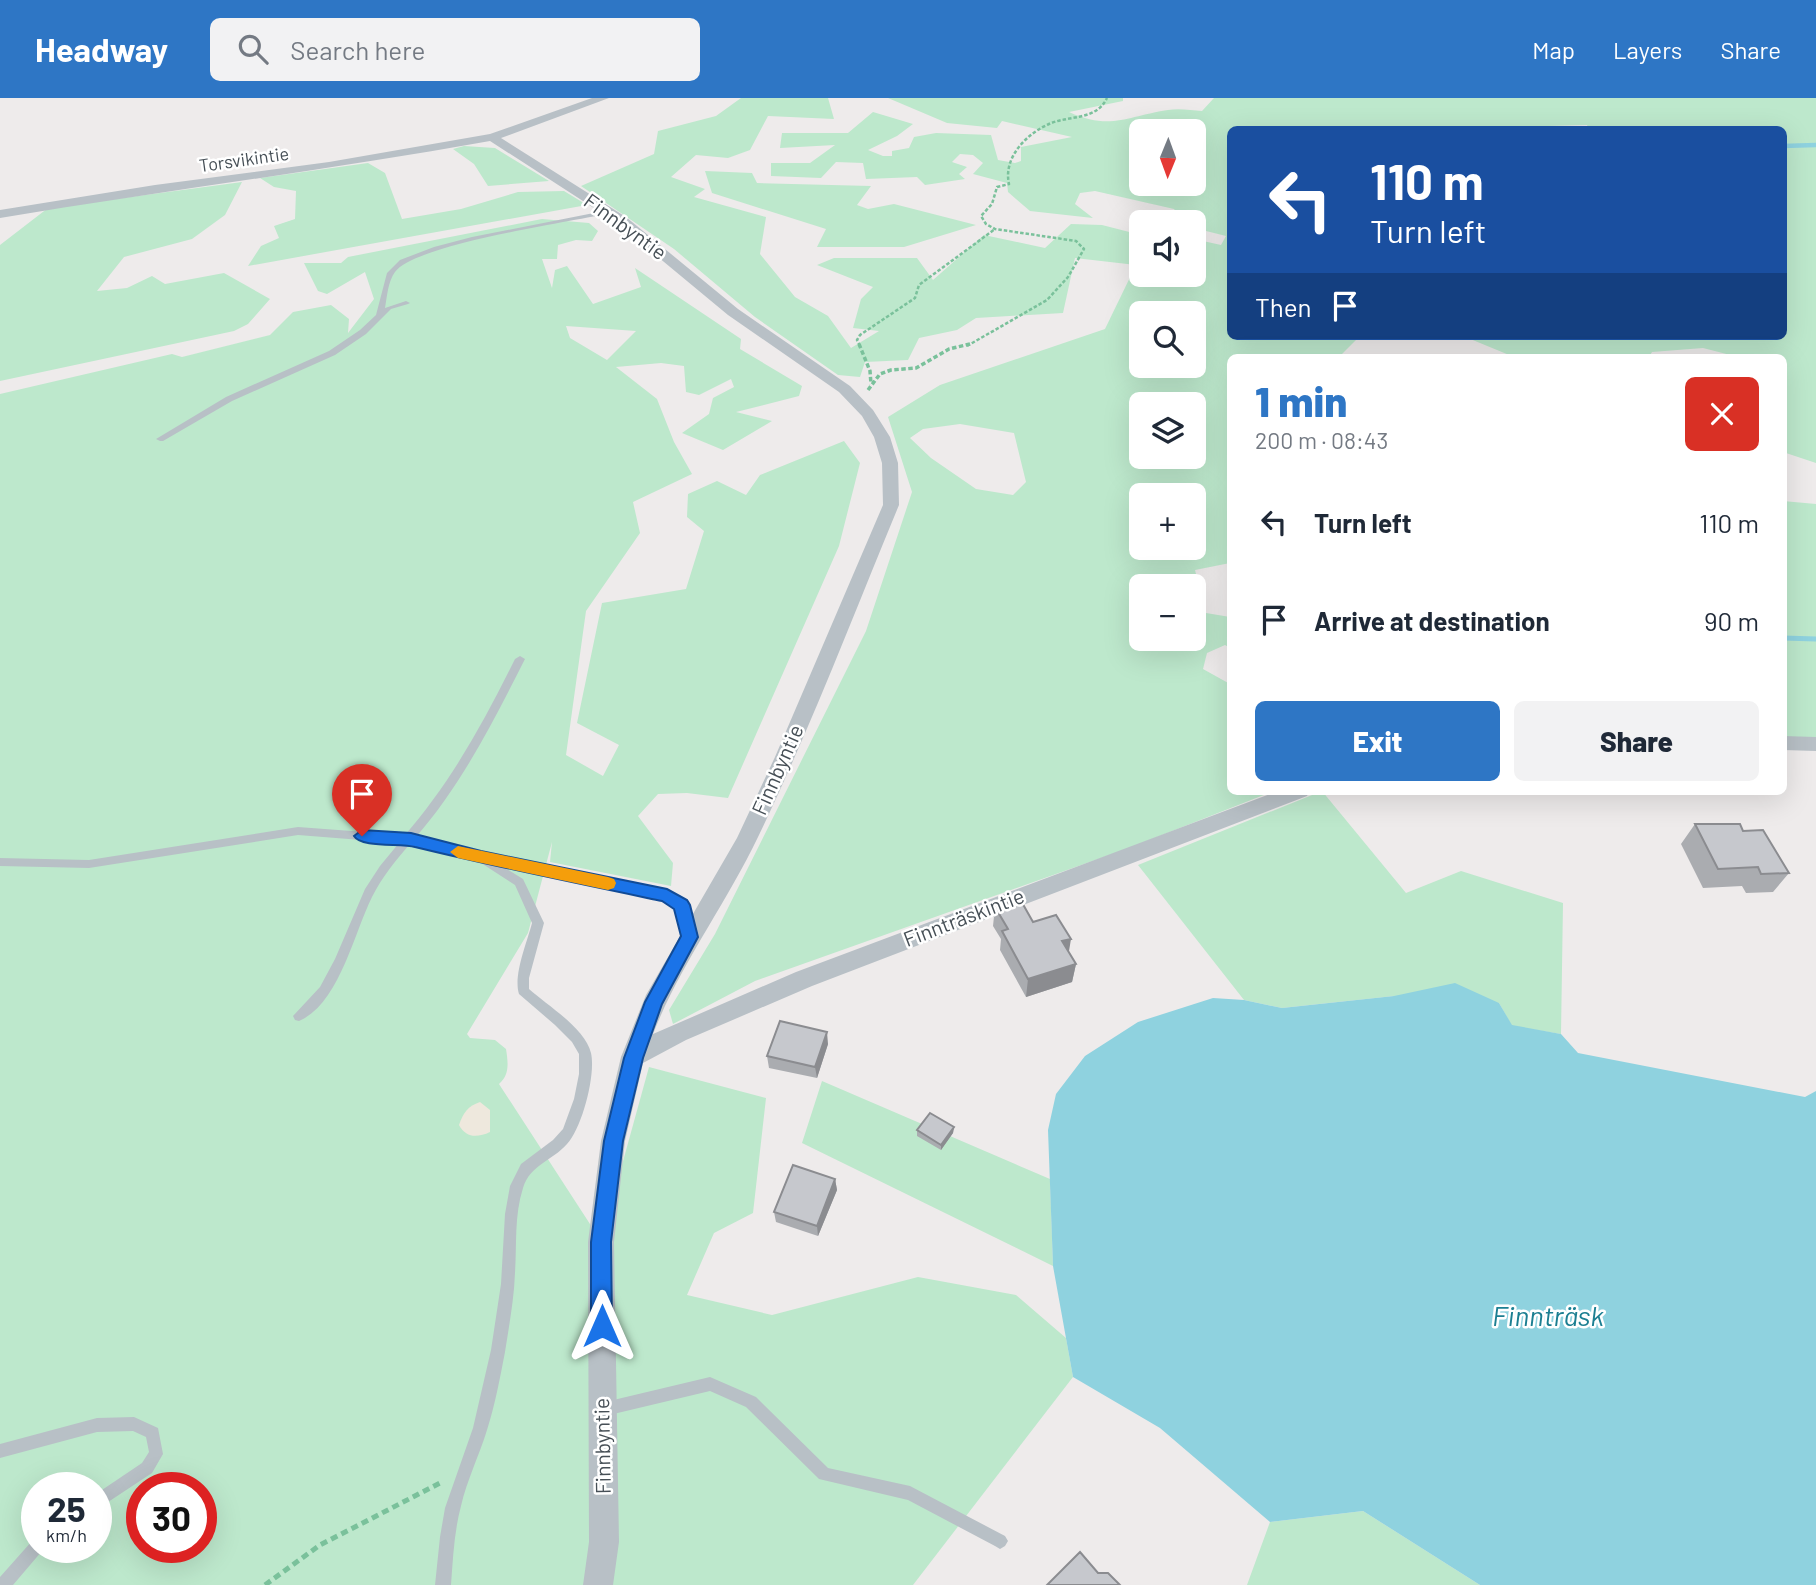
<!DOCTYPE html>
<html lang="en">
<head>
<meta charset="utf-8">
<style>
	:root { --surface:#fff; --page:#f2f2f3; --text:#1f2937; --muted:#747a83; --accent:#2e76c5 }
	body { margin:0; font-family:Barlow,sans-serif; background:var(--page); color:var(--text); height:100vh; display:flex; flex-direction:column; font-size:26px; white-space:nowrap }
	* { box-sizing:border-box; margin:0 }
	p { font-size:23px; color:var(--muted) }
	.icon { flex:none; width:38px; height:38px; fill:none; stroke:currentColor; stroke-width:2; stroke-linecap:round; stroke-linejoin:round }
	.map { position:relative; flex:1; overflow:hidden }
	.side { position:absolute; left:1227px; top:256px; width:560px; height:441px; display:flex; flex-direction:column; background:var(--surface); border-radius:10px; box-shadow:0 7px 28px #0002 }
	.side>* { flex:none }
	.hud { position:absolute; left:1227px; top:28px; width:560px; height:214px; border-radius:10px; box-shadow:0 7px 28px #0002; background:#1a4fa0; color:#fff; overflow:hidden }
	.needle { width:46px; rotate:181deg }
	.controls { position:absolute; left:1129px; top:21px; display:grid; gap:14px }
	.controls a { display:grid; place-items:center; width:77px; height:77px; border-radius:10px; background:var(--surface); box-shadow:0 7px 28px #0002; font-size:35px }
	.speed { position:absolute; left:21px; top:1374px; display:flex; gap:14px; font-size:35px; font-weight:700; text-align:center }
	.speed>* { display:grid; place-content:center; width:91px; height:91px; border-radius:50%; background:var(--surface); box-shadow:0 7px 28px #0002; line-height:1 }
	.speed small { font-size:18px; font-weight:400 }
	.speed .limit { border:10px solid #d22; background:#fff; color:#111 }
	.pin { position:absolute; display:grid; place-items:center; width:60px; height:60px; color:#fff; margin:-72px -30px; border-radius:50% 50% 50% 0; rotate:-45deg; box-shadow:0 0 7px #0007 }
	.pin .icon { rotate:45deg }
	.me { position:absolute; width:77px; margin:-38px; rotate:0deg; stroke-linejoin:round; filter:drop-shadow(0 0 5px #0008) }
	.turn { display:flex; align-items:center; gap:24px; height:147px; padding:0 28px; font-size:32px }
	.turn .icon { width:91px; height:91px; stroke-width:2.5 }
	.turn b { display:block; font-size:49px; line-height:60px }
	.then { display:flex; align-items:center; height:66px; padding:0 28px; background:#0003; gap:14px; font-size:26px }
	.round { display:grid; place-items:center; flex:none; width:74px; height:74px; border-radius:10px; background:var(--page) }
	.summary { display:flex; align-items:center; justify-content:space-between; height:119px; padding:0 28px }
	h1 { font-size:42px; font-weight:800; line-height:52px; color:var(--accent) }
	.action { display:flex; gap:14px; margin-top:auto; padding:14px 28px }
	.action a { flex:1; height:80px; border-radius:10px; background:var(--accent); color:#fff; font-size:28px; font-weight:800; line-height:80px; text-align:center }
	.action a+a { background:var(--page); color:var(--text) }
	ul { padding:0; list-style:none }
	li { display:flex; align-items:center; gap:21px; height:98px; padding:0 28px }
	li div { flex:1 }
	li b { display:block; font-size:26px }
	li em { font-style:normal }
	header { display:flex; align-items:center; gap:42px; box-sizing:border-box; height:98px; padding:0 35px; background:var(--accent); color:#fff }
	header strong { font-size:33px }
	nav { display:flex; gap:38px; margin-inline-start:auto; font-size:24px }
	.search { width:490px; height:63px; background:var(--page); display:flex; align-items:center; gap:18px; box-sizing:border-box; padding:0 24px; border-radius:10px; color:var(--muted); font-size:26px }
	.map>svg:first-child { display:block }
</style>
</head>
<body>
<header>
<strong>Headway</strong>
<div class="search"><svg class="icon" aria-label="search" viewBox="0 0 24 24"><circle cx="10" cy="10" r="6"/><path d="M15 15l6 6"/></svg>Search here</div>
<nav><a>Map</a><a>Layers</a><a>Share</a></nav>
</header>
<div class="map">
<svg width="1816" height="1487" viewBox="0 0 1816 1487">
	<rect width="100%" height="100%" fill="#eeebeb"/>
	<path fill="#bde8cc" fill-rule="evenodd" d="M741 0H828L834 21 768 18 750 52 728 60 696 57 671 79 705 91 694 99 766 119 760 156 795 199 828 218 851 250 879 233 853 230 861 201 873 189 817 167 834 160H917L933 182 984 137 1045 150 1071 126 1102 127 1141 137V177H1194V141L1221 147 1226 138 1194 130V124H1184L1174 111 1095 93 1080 95 1075 106 1093 120 1030 113 1008 94 1007 85 973 76 983 65 973 57 960 56 952 64 967 69 959 76 965 81 925 87 917 79 866 81 863 65 836 64 821 80 771 78V65H810L835 47 780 50 782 35H848L873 14 913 26 897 38 868 52 883 58H892V53L909 50 914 39 936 35 991 37 998 62 1015 65 1021 63V49L1072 39 1002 23 997 30 947 25 888 0H1123V3L1069 14C1111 33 1127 18 1168 12 1178 10 1191 12 1202 13L1214 0H1816V365L1783 354V259H1738L1703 250 1652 254 1649 259H1514L1463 238H1783V32H1589L1587 27 1548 28V32H1230V238H1360L1339 259H1230V465L1195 472 1206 515 1230 519V550L1225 547 1207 555 1203 571 1230 586V693H1274L1129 750 755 883 673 926 669 912 715 836 866 533 912 394 888 319 940 287 1105 231 1136 167 1075 160 1063 215 976 220 957 232 919 240 908 262 865 264 860 279 838 277 755 219 674 151 581 88 654 56 658 33 716 18ZM1141 33H1194V86H1141ZM1141 215H1194V268H1141ZM1141 306H1194V359H1141ZM960 326 1014 335 1026 384 1013 397 976 391 931 360 910 340 923 331ZM1141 397H1194V450H1141ZM1141 488H1194V541H1141Z
		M464 48 495 50 549 83 488 88 474 66 453 51Z
		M368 65 385 75 402 121 461 111 518 94 564 93 587 107 248 168 261 148 279 140 274 128 295 121 296 93 274 89 260 80Z
		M705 73 752 75 757 85 871 88 857 107 868 111 894 106 976 127 904 149H817L826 131 712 95Z
		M242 84 225 117 192 141 124 159 97 193 127 190 152 178 165 186 224 175 270 201 248 226 234 233 0 283V147L48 110Z
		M542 121 589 125 598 133 592 143 576 142 558 147 557 161H542L552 190 555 172 567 168 593 206 641 189 635 170 741 241 740 251 802 288 799 298 736 314 772 323 723 352 682 335 709 316 713 300 734 289 731 281 699 297 686 294 684 268 661 265 616 269 657 301 674 344 692 376 633 404 640 435 586 513 566 657 603 678 619 647 577 625 602 505 686 491 704 433 687 419 688 396 717 383 746 397 760 377 844 343 860 365 839 448 728 700 687 695 658 696 638 718 673 765 671 788 550 764 552 744 528 835 467 936 470 940 495 942 506 951C508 964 510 977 499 986L601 1143 649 969 766 1000 753 1115 714 1135 687 1197 772 1217 918 1179 1016 1197 1066 1240 1073 1279 913 1487H0V296L172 256 182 259 270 237 293 214 331 207 349 221 348 235 374 201 365 174 327 196 318 193 304 165H341L348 159ZM566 228 636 233 607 262 570 240ZM37 1390H96V1449H37ZM142 1390H201V1449H142Z
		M1783 403 1816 406V641L1783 639Z
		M1322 693 1406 795 1461 773 1563 805 1561 936 1512 928 1499 905 1394 898 1282 910 1244 902 1138 767Z
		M822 983 1050 1081 1053 1168 802 1045Z
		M1363 1413 1480 1487H1247L1270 1424Z"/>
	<path fill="#eee8dd" d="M480 1004 490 1012V1034C477 1040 466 1040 459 1027 463 1015 468 1008 480 1004Z"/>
	<path fill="#8fd2df" d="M1455 885 1499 905 1512 927 1561 936 1578 955 1805 999 1816 993V1487H1480L1363 1413 1270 1424 1160 1330 1073 1279 1053 1168 1048 1032 1056 996 1085 958 1138 924 1213 900 1244 902 1282 910 1394 898Z"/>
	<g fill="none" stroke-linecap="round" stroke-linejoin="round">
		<path stroke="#8fd2df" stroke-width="4.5" d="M1700 32H1707
			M1783 48 1816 47"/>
		<path stroke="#8fd2df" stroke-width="5" d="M1783 540 1816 541"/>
		<path stroke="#7ac19b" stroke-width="2.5" stroke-dasharray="3.5 2" stroke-linecap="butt" d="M860 248 857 242 860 237 915 200 919 187 995 131
			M967 248 1047 202 1068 179 1084 151 1076 143 995 131 986 126 981 118 992 106 997 89 1009 86C1003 60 1026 36 1049 26 1069 17 1096 23 1107 0"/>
		<path stroke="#7ac19b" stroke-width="3.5" stroke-dasharray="4.5 2.5" stroke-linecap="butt" d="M859 246 870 273 871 286
			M868 292 880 276 891 272 916 270 949 251 970 246"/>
		<path stroke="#7ac19b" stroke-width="5" stroke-dasharray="7 4.5" stroke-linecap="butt" d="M265 1487 320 1447 442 1384"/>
		<path fill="#b8c0c6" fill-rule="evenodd" d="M609 112 612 114 611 115C571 124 415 146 395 174 388 183 387 199 385 210L406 203 410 205 408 206 391 211 366 236 335 257 232 303 163 343H160L156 341 226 299 329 253 360 232 376 217 387 175 400 162 434 149 472 139Z
			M520 558 525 561C493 624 462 686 416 739L486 758 489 757 671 794 686 804 696 839 694 842 690 844 686 842 677 809 664 801 502 768 523 781 544 825 529 880V891C548 908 585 930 591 955 596 977 582 1030 567 1046 552 1063 530 1067 523 1090 514 1118 517 1147 515 1175 514 1202 509 1228 505 1254 500 1280 495 1307 487 1332 479 1358 467 1382 461 1408 454 1434 453 1461 451 1487H435L440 1439 445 1410 473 1330 491 1252 501 1186 505 1116 510 1088 521 1066 553 1042 563 1031 574 1001 579 976V956L572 944 555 927 519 896C513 877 527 845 532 825L515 787 478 763 410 746C396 762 382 779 372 799 354 835 339 906 299 923L295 922 293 918 320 889 335 861 365 791 380 768 399 745 298 737 89 770 0 768V760L89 762 298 729 405 737C451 684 484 624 515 561Z
			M710 1279 756 1299 828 1370 910 1388 1005 1438 1008 1443 1005 1448 1000 1451 995 1448 908 1402 819 1381 746 1309 710 1293 605 1318 600 1316 598 1311 600 1306 605 1304Z
			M134 1319 158 1330 163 1356 152 1375 96 1412V1396L142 1365 149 1354 146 1339 133 1333 97 1334 0 1360V1346L97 1320Z
			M37 1441V1449H44L42 1453 13 1487H0V1479L32 1443Z"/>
		<path fill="#b8c0c6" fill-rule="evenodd" d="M592 0H609L501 40 626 119 738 211 850 288 873 312 890 339 898 365 899 407C853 518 810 631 758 739 726 806 680 867 653 936L796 874 1278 693H1310L1307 698 812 888 686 942 643 965 625 1043 614 1144 619 1444 613 1487H583L589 1444 588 1144 601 1043 621 959 646 897 737 740 775 659 883 407 882 365 874 339 862 318 839 294 728 217 617 125 490 43C327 72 163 93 0 120V112L155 87 329 64 490 36Z
			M1783 638 1816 639V653L1783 652Z"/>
	</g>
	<path fill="#aaacb0" d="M1695 726 1743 733 1789 775 1773 794 1746 795 1742 788 1703 790 1681 746Z
		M995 809 1033 824 1069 855 1076 866 1072 884 1026 899 1000 852 1001 841 993 828Z
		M828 946 817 980 769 970 767 958Z
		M954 1029 953 1035 941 1052 917 1038V1032Z
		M835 1081 837 1092 818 1138 776 1124 774 1114Z"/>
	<path fill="#8b8c90" d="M1071 841 1068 859 1062 843Z
		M1076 866 1072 884 1026 899 1028 881Z
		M827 934 828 946 817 980 815 969Z
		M954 1029 953 1035 941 1052V1047Z
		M835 1081 837 1092 818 1138 817 1128Z"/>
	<path fill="#c6c8cd" stroke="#8b8c90" stroke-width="2" d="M1695 726H1740L1743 733 1763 732 1789 775 1761 776 1758 769 1718 771Z
		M1020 801 1033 824 1056 817 1071 841 1062 843 1076 866 1028 881 1002 833 1008 831 995 809Z
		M780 923 827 934 815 969 767 958Z
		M930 1015 954 1029 941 1047 917 1032Z
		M793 1067 835 1081 817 1128 774 1114Z
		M1080 1454 1098 1475H1108L1120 1487H1047Z"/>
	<path fill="#1a73e8" stroke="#114b97" stroke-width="2" d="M362 732 411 735 481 753 667 791 687 802 690 807 698 839 662 906 643 960 623 1043 611 1144 612 1228 609 1235 602 1238 595 1235 591 1228V1144L604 1043 624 960 645 904 681 838 674 811 662 803C580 786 497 769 415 749 401 745 361 750 354 738Z"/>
	<path fill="#f59e0b" d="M458 748 608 779 614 781 616 785 614 790 608 792 458 760 450 754Z"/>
	<g text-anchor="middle" stroke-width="5" stroke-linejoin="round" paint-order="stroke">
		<g font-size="18" fill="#464f56" stroke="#fff">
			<text transform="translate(244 62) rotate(-8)" y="6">Torsvikintie</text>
		</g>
		<g font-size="21" fill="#464f56" stroke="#fff">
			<text transform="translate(625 129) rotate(36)" y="7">Finnbyntie</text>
			<text transform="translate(778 672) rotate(-66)" y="7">Finnbyntie</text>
			<text transform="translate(964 820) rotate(-21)" y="7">Finnträskintie</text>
			<text transform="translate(603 1348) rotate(-91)" y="7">Finnbyntie</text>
		</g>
		<g font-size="28" font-style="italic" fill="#1c7f92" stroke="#fff">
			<text x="1548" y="1228">Finnträsk</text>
		</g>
	</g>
</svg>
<div class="controls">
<a><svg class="needle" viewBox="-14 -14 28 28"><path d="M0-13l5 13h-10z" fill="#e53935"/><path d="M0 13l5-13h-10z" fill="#747a83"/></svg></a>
<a><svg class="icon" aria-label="sound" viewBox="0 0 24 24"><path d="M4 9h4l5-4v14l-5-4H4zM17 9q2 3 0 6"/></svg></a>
<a><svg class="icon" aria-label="search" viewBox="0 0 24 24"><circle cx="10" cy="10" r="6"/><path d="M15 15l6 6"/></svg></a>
<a><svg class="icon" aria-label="layers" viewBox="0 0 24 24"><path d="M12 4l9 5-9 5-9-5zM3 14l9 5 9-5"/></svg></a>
<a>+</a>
<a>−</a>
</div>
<div class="speed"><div>25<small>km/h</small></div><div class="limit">30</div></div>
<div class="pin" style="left:362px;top:738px;background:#d93025"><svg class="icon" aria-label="arrive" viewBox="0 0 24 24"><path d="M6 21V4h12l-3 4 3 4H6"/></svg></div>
<svg class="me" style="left:602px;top:1228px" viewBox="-20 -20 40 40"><path d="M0-17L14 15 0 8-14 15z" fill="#1a73e8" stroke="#fff" stroke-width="4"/></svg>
<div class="hud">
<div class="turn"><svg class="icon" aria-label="left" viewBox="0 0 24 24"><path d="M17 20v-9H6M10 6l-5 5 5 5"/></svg><div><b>110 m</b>Turn left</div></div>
<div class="then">Then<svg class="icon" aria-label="arrive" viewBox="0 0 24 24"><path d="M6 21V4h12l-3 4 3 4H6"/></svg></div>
</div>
<section class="side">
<div class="summary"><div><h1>1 min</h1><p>200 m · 08:43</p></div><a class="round" style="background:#d93025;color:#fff"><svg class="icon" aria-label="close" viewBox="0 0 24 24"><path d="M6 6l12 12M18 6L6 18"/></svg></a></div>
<ul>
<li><svg class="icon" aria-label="left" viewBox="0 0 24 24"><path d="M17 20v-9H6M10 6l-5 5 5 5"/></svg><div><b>Turn left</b></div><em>110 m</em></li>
<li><svg class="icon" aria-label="arrive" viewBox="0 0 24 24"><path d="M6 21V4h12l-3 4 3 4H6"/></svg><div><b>Arrive at destination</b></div><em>90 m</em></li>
</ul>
<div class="action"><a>Exit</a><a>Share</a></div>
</section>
</div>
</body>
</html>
